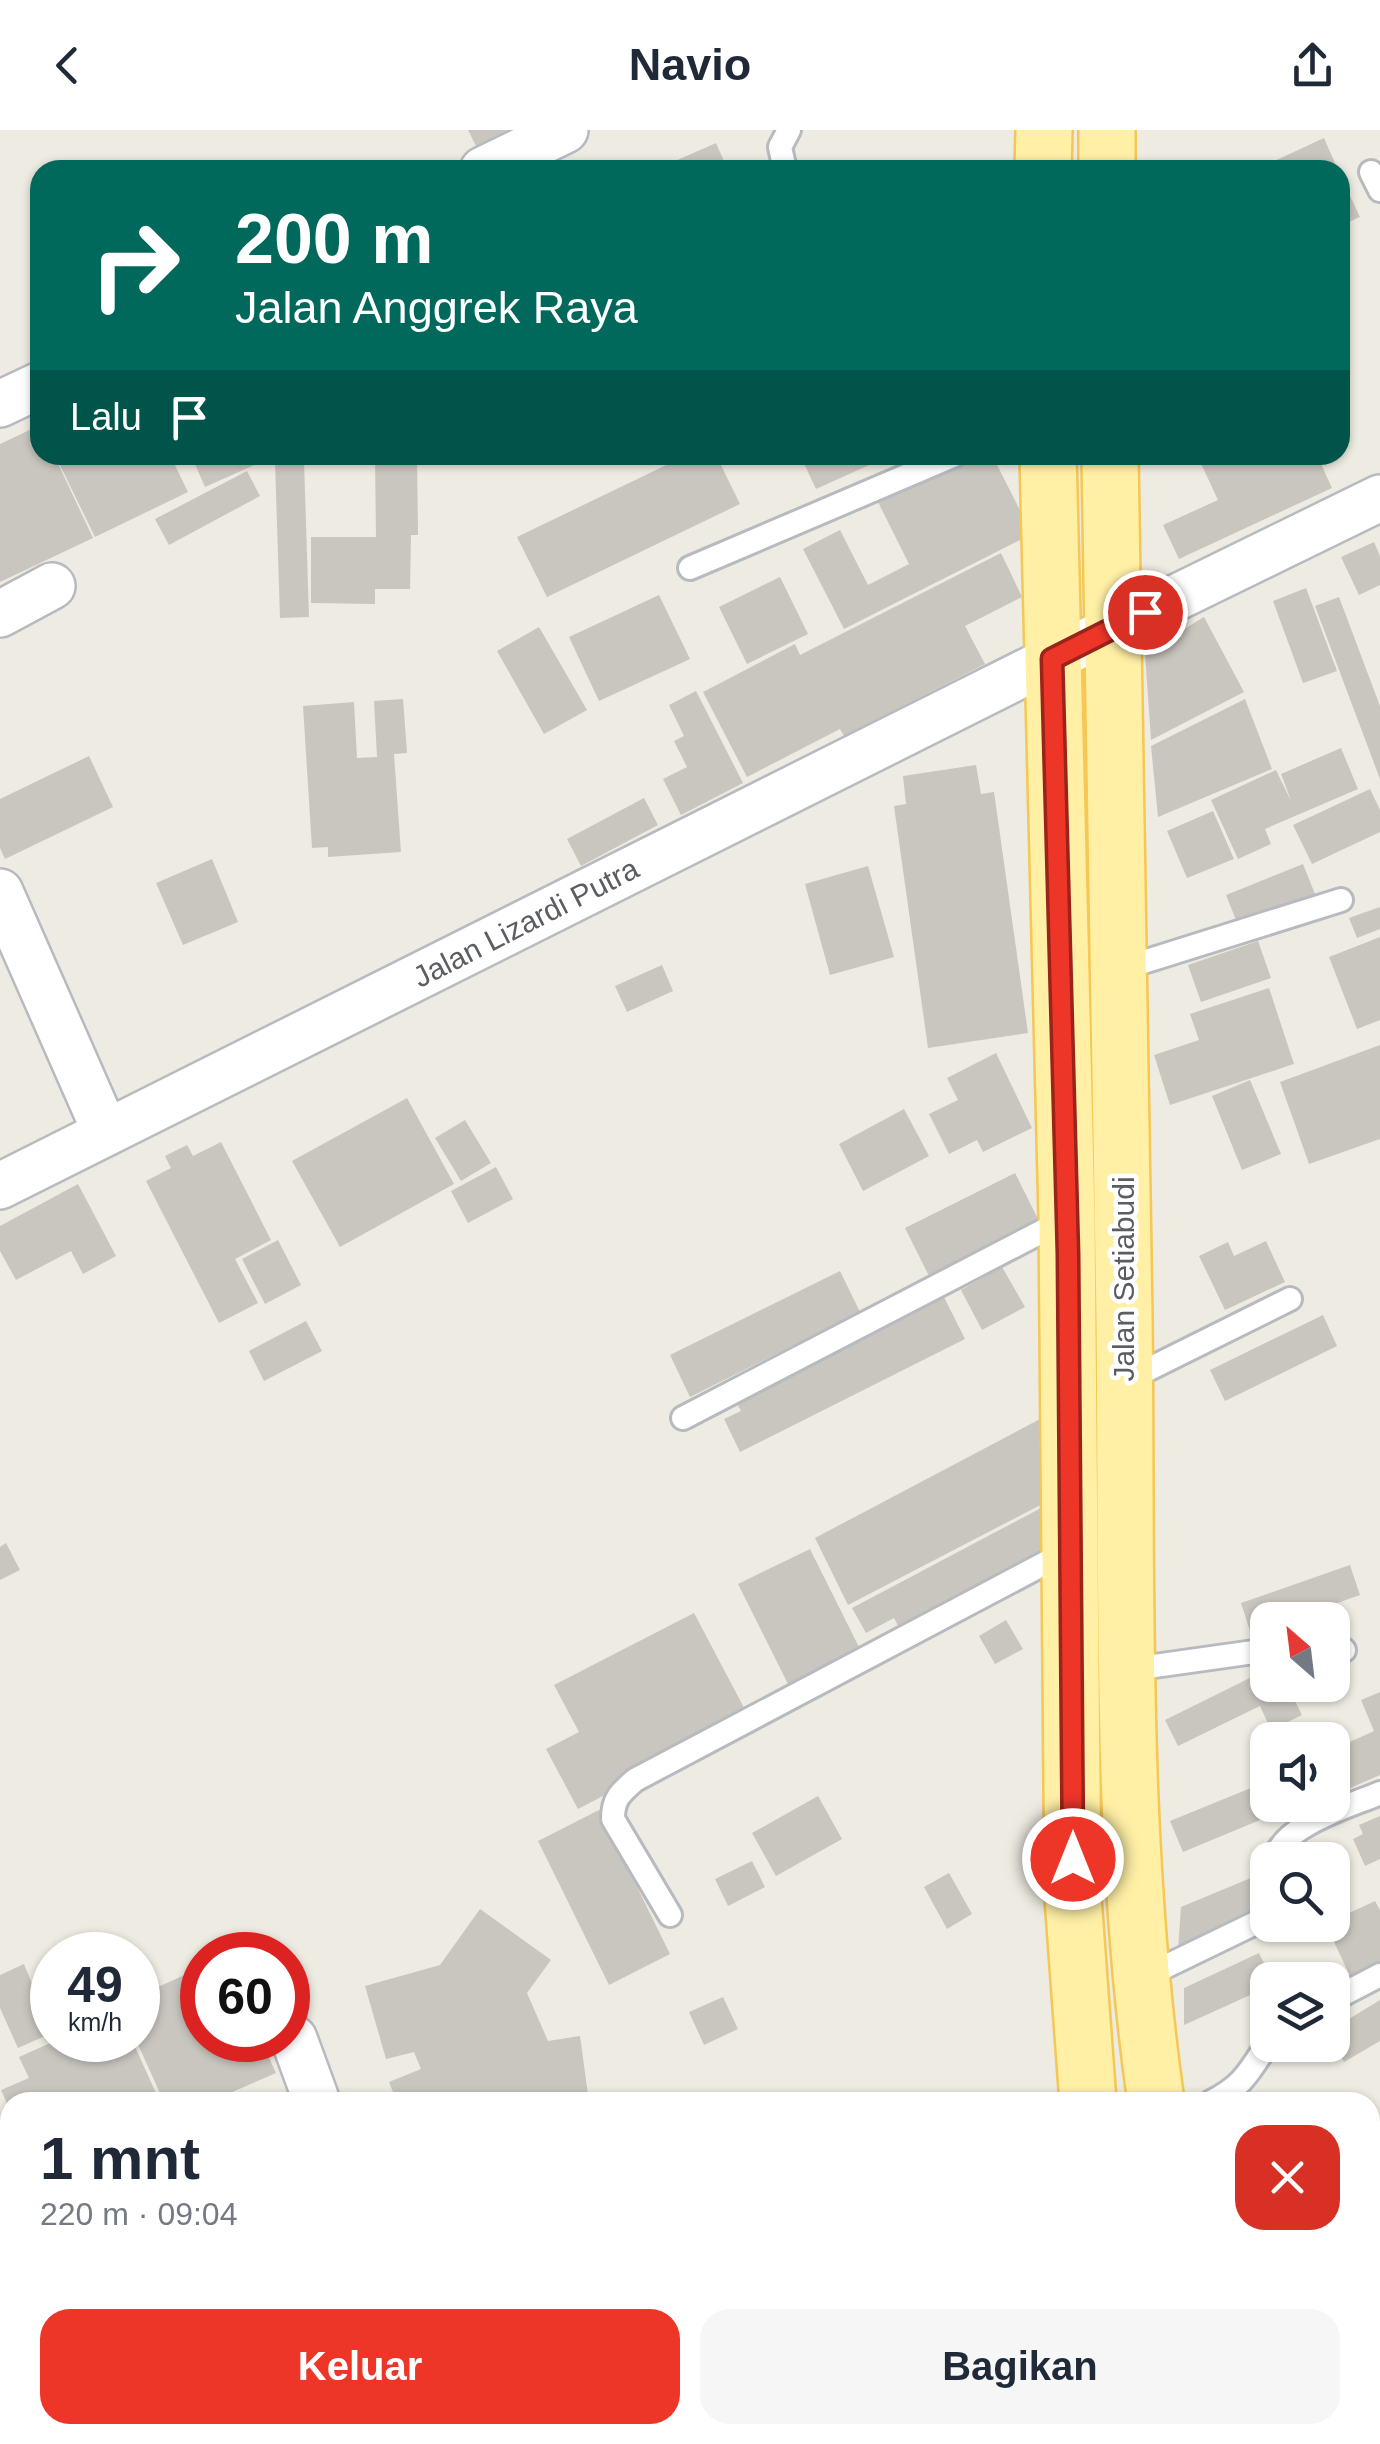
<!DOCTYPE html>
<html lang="id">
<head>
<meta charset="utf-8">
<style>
	:root { --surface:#fff; --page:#f6f6f7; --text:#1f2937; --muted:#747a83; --accent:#ee3628 }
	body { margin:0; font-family:Arial,sans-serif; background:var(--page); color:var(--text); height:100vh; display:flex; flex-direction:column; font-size:38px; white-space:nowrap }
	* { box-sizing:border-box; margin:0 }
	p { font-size:32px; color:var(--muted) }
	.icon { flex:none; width:55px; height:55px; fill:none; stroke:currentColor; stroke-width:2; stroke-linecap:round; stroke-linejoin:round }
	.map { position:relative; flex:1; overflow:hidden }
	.side { position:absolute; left:0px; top:1962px; width:1380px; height:352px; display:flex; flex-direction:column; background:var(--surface); border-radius:30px 30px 0 0; box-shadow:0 2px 8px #0004 }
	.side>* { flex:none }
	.banner { position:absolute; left:30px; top:30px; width:1320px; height:305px; border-radius:30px; box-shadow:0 2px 8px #0004; background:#00695c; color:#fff; overflow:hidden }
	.needle { width:65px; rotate:332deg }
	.fabs { position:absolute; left:1250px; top:1472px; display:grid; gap:20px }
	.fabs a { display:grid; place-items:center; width:100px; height:100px; border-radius:20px; background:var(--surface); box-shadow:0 2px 8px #0004; font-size:50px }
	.speed { position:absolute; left:30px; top:1802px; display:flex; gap:20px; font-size:50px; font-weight:700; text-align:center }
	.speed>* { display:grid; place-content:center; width:130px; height:130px; border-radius:50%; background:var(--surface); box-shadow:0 2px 8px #0004; line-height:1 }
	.speed small { font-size:25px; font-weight:400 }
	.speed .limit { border:15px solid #d22; background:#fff; color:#111 }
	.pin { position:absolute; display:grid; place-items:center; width:85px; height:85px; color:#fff; margin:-42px; border:5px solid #fff; border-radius:50%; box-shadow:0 2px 10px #0007 }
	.me { position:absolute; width:110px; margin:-55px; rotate:0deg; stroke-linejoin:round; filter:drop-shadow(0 0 8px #0008) }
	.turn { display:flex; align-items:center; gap:35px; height:210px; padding:0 40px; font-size:45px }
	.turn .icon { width:130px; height:130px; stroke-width:2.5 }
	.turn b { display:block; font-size:70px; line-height:85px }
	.then { display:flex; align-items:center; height:95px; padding:0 40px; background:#0003; gap:20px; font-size:38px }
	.round { display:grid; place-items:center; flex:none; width:105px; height:105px; border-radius:30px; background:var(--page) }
	.overview { display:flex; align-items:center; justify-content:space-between; height:170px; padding:0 40px }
	h1 { font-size:60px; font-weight:700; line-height:75px }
	.cta { display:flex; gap:20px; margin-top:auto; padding:20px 40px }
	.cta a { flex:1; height:115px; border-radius:30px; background:var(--accent); color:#fff; font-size:40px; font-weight:700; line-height:115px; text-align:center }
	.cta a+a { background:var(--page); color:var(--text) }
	header { display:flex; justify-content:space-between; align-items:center; height:130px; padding:0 40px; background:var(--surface); font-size:45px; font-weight:700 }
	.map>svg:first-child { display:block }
</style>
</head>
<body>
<header><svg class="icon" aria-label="back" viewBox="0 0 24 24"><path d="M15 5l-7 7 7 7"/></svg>Navio<svg class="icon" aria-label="share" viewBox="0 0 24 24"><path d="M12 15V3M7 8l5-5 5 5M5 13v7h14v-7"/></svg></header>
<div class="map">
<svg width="1380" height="2314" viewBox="0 0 1380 2314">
	<rect width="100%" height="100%" fill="#eeebe2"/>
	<path fill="#c9c6bf" d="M468 0H526L483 30Z
		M1324 8 1338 40H1255Z
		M716 13 728 40H655Z
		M1340 44 1360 87 1340 96Z
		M40 295V325H54L93 408 0 452V314Z
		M55 325H170L188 362 95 407Z
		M191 325H277L205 357Z
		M375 325H417L418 405H411L410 459H375V474L311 473V407H376Z
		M687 325H716L740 374 547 467 517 407Z
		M800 325H875L878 331 816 359Z
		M971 325H992L1032 404 844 499 803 419 840 400 868 455 909 434 878 372Z
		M1197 325H1317L1332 358 1179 429 1163 395 1218 370Z
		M304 331 309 487 280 488 275 332Z
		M247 341 260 366 169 415 155 389Z
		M1374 412 1380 426V455L1359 465 1341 427Z
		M1001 423 1022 467 965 496 985 534 844 606 840 599 747 647 703 562 795 514 800 525Z
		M780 447 808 504 747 534 719 477Z
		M1306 458 1337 541 1303 553 1273 471Z
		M659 465 690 529 599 571 569 507Z
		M1339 467 1380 576V649L1315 476Z
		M1204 487 1244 562 1151 610 1145 523Z
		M539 497 587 580 544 604 497 521Z
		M696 561 743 653 681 685 663 649 687 637 674 611 684 606 669 575Z
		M403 569 407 623 394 624 401 722 328 727V717L312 718 303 576 354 572 357 628 377 627 374 571Z
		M1245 569 1272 639 1158 687 1151 616Z
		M1341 618 1358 659 1265 699 1271 714 1238 729 1211 670 1276 640 1292 673 1281 644Z
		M89 626 113 677 5 729 0 718V669Z
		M976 635 981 664 994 662 1028 903 928 918 894 676 906 674 903 646Z
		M1370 659 1380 680V702L1312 734 1293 695Z
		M644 668 658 695 581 736 567 709Z
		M1213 681 1234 729 1187 748 1167 701Z
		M212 729 238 792 183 815 156 753Z
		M1303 734 1317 769 1240 800 1226 765Z
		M868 736 894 827 830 845 805 754Z
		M1380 777V799L1357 808 1349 788Z
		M1380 807V890L1357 899 1329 827Z
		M1258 811 1271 848 1201 872 1188 835Z
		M662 835 673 861 627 882 615 856Z
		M1269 858 1294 934 1170 975 1154 925 1199 910 1190 884Z
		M1380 915V1009L1309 1034 1280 952Z
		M996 923 1032 998 983 1022 977 1010 949 1024 929 984 958 970 947 948Z
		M1250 950 1281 1024 1242 1040 1212 966Z
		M407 968 454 1054 340 1117 292 1031Z
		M904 979 929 1026 863 1061 839 1014Z
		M465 990 491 1033 461 1051 435 1008Z
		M221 1012 271 1110 235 1129 258 1173 219 1193 146 1051 171 1038 165 1026 187 1015 193 1026Z
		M496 1037 513 1069 468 1093 451 1061Z
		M1015 1043 1040 1093 930 1148 905 1098Z
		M78 1054 116 1126 83 1144 71 1121 16 1150 0 1121V1096Z
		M278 1110 301 1155 265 1174 242 1129Z
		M1266 1111 1285 1152 1225 1180 1199 1126 1228 1112 1234 1126Z
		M1002 1137 1025 1177 982 1200 961 1160Z
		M840 1141 860 1182 690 1267 670 1225Z
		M943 1165 965 1209 740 1322 724 1289 741 1281 735 1270Z
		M1323 1185 1337 1216 1225 1271 1210 1240Z
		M306 1191 322 1221 264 1251 249 1221Z
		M1057 1280 1050 1370 848 1475 815 1408Z
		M1041 1378 1062 1418 902 1503 894 1488 866 1503 852 1478Z
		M6 1413 20 1440 0 1450V1417Z
		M810 1419 861 1521 789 1556 738 1454Z
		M1350 1435 1360 1465 1290 1490H1268V1498L1251 1504 1241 1473Z
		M694 1483 750 1589 578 1679 546 1619 579 1602 554 1555Z
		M1006 1490 1023 1519 995 1534 979 1506Z
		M1268 1539V1555H1310L1311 1558 1293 1567 1302 1585 1271 1600 1260 1576 1178 1616 1165 1590Z
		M1380 1562V1645L1332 1666V1620L1374 1601 1361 1570Z
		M1268 1651V1675H1296L1183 1722 1170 1691Z
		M818 1666 842 1709 776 1746 752 1703Z
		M599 1680 670 1824 609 1855 538 1711Z
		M1380 1686V1729L1365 1736 1353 1709 1363 1704 1359 1695Z
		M752 1731 765 1757 728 1776 715 1749Z
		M949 1743 972 1784 947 1799 924 1757Z
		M1258 1745 1268 1768V1783L1178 1820 1181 1777Z
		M1375 1771 1380 1780V1833L1351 1848 1326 1795H1332V1791Z
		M480 1779 551 1830 527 1863 548 1911 580 1906 589 1972H471L469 1967 456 1972H397L389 1952 421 1939 414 1922 386 1929 365 1856 440 1835Z
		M1259 1823 1272 1850H1268V1857L1184 1895V1858Z
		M24 1834 52 1903 18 1918 0 1878V1845Z
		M189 1843 202 1874V1910H261L276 1943 209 1972H164L136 1910 138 1866Z
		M723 1867 738 1899 704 1915 689 1882Z
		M1380 1870V1911L1344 1932 1332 1912V1883L1337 1880 1344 1892Z
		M57 1910H132L160 1972H10V1980L1 1960 29 1948 19 1927Z
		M1380 2236V2289L1370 2294V2242Z
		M961 2305H1078L1061 2314H944Z"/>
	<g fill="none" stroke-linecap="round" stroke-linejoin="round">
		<g stroke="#b7babf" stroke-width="28">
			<path id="service" d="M785 40 780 17 789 0
				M1371 42 1380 60
				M690 438 955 325
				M1121 839 1341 770
				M1127 1250 1290 1169
				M683 1288 1066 1089
				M1332 1519 1344 1520
				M1126 1540 1268 1520
				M1275 1730C1282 1695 1350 1676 1380 1663
				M670 1785 613 1689C613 1669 620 1663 635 1650L1070 1420
				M1142 1848 1268 1787
				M1332 1870 1380 1845
				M1211 1972C1243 1956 1249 1942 1268 1913
				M1370 2224 1380 2218"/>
		</g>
		<g stroke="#b7babf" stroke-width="50">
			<path id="minor" d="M483 40 565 0
				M0 274 40 255
				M0 484 52 456
				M0 762 106 1003
				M0 1056 1112 499 1380 368
				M294 1909 317 1972
				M0 2037 10 2062
				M110 2305 114 2314
				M0 2306 10 2300"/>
		</g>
		<g stroke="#f5c754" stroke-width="60">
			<path id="primary" d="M1107 0V40
				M1043 40 1044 0
				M1048 325 1067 1088 1073 1768 1088 1972
				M1110 325C1113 612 1122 899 1124 1187 1127 1448 1119 1713 1156 1972
				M1161 2305 1164 2314
				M1218 2305 1221 2314"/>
		</g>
		<use href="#service" stroke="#fff" stroke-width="22"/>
		<use href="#minor" stroke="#fff" stroke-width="45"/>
		<use href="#primary" stroke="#fff0a6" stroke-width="55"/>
	</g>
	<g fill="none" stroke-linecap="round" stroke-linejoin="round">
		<g stroke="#9b231a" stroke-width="25">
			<path id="route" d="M1073 1729 1068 1125 1052 529 1145 482"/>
		</g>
		<use href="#route" stroke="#ee3628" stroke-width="18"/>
	</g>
	<g text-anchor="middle" stroke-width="9" stroke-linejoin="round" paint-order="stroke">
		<g font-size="30" fill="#5a5e63" stroke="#fff">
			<text transform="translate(526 793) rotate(-27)" y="10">Jalan Lizardi Putra</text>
			<text transform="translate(1124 1149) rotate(-90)" y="10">Jalan Setiabudi</text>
		</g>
	</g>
</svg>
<div class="fabs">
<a><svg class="needle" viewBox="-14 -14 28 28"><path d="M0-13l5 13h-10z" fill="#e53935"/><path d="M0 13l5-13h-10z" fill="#747a83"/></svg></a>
<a><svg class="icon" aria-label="sound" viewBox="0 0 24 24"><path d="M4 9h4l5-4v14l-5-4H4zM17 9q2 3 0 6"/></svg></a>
<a><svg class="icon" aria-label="search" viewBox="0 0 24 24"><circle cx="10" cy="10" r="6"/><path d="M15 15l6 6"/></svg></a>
<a><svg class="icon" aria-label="layers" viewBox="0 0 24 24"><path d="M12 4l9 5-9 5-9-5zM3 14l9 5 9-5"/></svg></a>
</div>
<div class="speed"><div>49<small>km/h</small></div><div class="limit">60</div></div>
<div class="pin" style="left:1145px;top:482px;background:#d93025"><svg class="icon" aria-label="arrive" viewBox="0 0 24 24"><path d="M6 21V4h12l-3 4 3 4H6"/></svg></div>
<svg class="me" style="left:1073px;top:1729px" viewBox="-20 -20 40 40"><circle r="17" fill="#ee3628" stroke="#fff" stroke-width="3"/><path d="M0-11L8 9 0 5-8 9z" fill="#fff"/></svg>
<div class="banner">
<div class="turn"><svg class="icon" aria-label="right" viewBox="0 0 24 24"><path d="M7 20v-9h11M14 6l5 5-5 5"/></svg><div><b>200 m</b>Jalan Anggrek Raya</div></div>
<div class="then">Lalu<svg class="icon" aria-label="arrive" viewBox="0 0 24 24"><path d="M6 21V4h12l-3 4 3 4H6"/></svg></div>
</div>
<section class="side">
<div class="overview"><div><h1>1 mnt</h1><p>220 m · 09:04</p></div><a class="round" style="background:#d93025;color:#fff"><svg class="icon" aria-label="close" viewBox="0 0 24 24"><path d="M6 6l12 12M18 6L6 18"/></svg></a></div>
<div class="cta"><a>Keluar</a><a>Bagikan</a></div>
</section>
</div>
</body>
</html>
